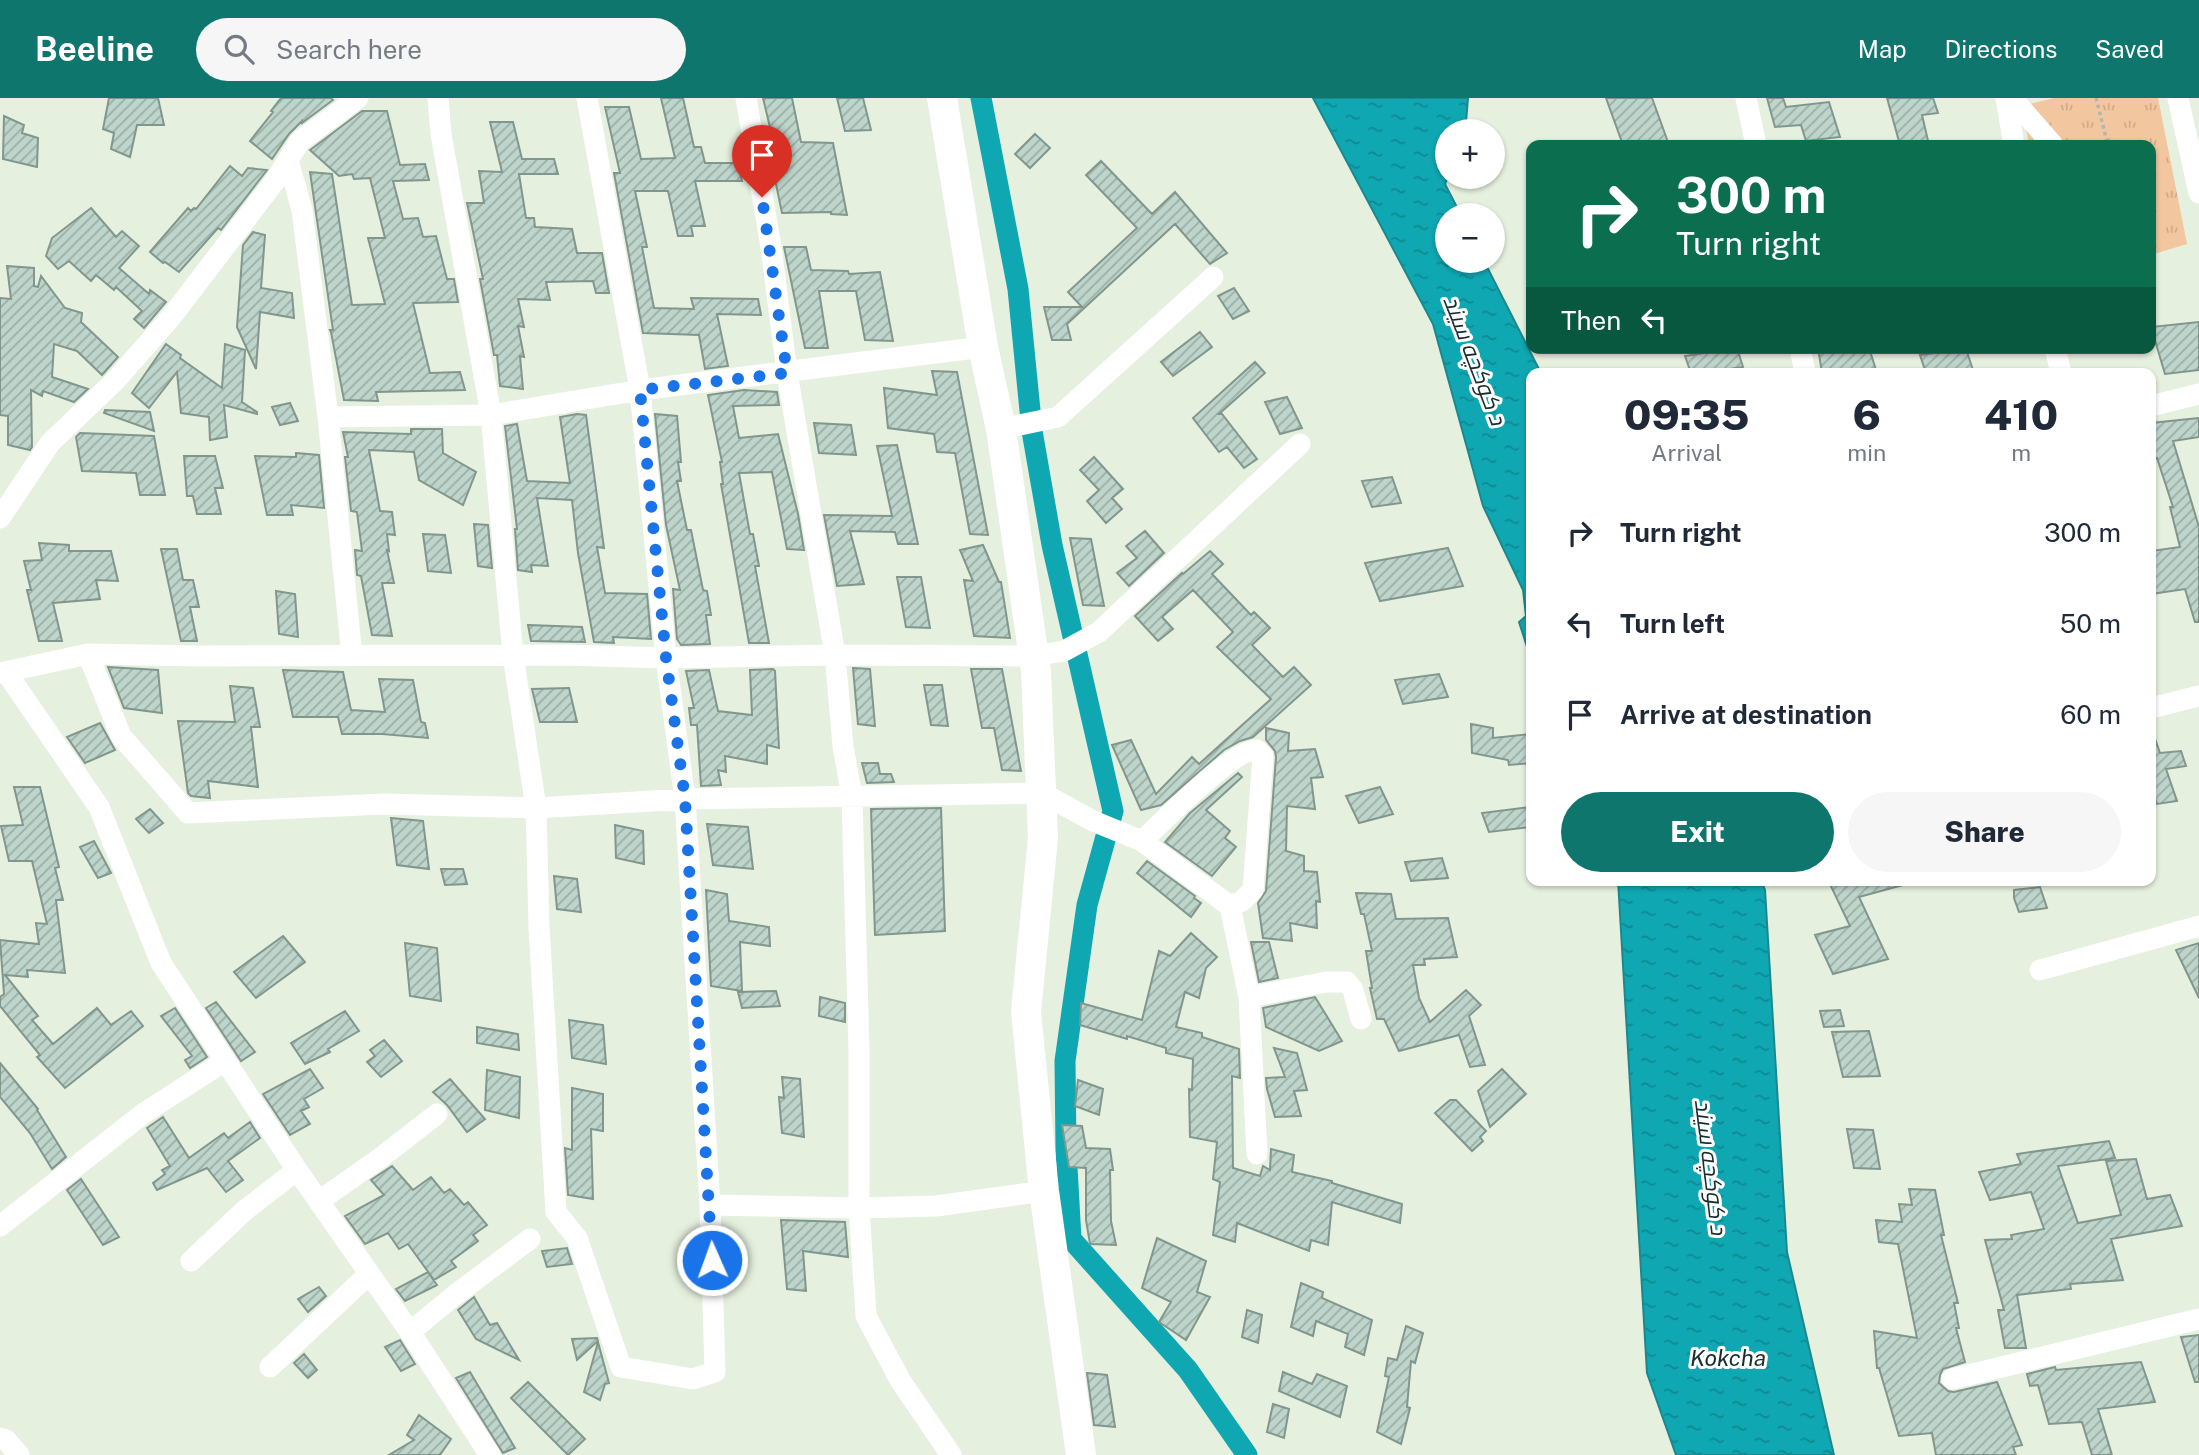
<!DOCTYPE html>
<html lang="en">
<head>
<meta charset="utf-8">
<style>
	:root { --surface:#fff; --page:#f6f6f7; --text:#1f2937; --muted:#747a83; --accent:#0f766e }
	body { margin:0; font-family:"Public Sans",Cairo,sans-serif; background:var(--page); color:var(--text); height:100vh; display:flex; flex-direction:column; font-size:26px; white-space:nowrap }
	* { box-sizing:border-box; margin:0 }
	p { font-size:23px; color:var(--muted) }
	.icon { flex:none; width:38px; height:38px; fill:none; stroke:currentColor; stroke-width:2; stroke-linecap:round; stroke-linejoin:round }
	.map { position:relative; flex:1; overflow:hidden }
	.details { position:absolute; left:1526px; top:270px; width:630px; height:518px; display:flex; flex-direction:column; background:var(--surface); border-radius:14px; box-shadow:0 2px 5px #0004 }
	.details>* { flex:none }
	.top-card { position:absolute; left:1526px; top:42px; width:630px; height:214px; border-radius:14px; box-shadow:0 2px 5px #0004; background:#0b6e4f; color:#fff; overflow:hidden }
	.tools { position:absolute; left:1435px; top:21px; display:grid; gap:14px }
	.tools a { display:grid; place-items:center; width:70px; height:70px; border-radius:50%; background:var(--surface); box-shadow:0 2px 5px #0004; font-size:35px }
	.pin { position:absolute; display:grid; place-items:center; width:60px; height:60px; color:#fff; margin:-72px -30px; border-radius:50% 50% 50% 0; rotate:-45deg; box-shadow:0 0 7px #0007 }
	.pin .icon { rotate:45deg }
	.me { position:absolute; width:77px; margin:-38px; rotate:358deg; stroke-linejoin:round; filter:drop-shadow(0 0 5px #0008) }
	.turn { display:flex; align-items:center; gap:24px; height:147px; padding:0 35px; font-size:32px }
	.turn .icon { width:91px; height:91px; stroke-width:2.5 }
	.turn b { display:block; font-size:49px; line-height:60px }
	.then { display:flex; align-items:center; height:66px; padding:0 35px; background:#0003; gap:14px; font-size:26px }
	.eta { display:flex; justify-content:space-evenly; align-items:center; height:119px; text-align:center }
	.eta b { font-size:42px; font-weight:800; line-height:49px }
	.action { display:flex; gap:14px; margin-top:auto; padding:14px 35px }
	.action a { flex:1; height:80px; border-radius:42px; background:var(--accent); color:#fff; font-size:28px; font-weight:800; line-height:80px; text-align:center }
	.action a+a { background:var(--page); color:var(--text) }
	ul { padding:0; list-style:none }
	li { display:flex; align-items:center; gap:21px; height:91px; padding:0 35px }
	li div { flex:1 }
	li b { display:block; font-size:26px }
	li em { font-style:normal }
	header { display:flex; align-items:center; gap:42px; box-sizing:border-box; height:98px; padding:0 35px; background:var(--accent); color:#fff }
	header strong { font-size:33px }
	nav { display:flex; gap:38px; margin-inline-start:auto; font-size:24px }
	.search { width:490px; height:63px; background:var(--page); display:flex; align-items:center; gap:18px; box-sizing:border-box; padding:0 24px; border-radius:38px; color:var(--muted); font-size:26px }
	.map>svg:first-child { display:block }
</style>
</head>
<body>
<header>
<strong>Beeline</strong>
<div class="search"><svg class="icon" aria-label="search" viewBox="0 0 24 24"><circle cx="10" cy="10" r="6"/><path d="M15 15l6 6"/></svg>Search here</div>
<nav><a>Map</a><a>Directions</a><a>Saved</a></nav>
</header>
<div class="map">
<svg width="2199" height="1357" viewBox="0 0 2199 1357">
	<defs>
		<pattern id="park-tufts" width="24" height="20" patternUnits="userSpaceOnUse" patternTransform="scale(1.75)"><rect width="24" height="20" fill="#f2c69f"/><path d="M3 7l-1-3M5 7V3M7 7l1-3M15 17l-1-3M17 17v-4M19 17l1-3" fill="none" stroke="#d0ab8a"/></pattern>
		<pattern id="water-ripples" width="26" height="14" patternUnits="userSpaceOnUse" patternTransform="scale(1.75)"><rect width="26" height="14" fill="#0fa7b2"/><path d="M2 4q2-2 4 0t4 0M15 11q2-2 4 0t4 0" fill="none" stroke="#0f8992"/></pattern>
		<pattern id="building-hatch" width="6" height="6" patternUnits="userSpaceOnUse" patternTransform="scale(1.75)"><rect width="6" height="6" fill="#bed5cb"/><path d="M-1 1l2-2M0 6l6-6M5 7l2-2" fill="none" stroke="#9baea6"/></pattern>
	</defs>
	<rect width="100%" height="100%" fill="#e5f0de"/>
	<path fill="url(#park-tufts)" d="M2054 0H2158L2187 146 2151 157V47H2029L2022 8Z"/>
	<path fill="url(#water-ripples)" stroke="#1c888d" stroke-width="2" d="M1313 0H1468L1466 24 1463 33H1447L1448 79 1445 86 1461 117H1447V163H1484L1541 275H1531V561L1519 524 1526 518 1523 492 1483 408 1433 226Z
		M1618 782H1761L1765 792 1787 1154 1834 1357H1676L1647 1275Z"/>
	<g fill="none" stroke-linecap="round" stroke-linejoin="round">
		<path stroke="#0fa7b2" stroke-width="21" d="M981 0 1018 191 1032 333 1052 447 1113 713 1087 807 1065 963 1066 1051 1071 1141 1188 1272 1247 1357"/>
	</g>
	<path fill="url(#building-hatch)" stroke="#81978e" stroke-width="2" d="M109 0H158L164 27H137L130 59 111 51 114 35 103 31Z
		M281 0H331L333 2 302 25V23L289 36 272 61 250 43 273 14 271 13Z
		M661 0H683L694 49H701L705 65H738L742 83H695L705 128H691L693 138H678L668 93H635L647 149H642L654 210 694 211 691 200 758 201 761 217 717 216 728 268 705 271 699 237 643 235 614 75H620L605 9H629L641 61 675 60Z
		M763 0H792L801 44 833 45 847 117 831 116V114L782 115 766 38H772Z
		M837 0H863L871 32 845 33Z
		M1606 0H1652L1669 47H1623Z
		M1767 0H1783L1786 9 1829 4 1840 39 1806 43 1801 27 1775 29Z
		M1887 0H1933L1938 15 1922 17 1929 47H1900Z
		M362 13H387L400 67 425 66 429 82 393 83 403 121 418 120 423 139 436 138 447 181H454L458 204 413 205 430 275 460 274 465 292 376 294 378 303 344 302 331 234 330 232H333L310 74 332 76 352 207 385 206 368 140H385L370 80 354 81 352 76 339 78 310 52Z
		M4 18 24 27 22 35 38 40 37 69 3 61Z
		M490 24H513L522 61H554L558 76H519L526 120H534L535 129 572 131 577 155H602L609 195H596L593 183 546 184 550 202 518 201 524 229 518 228 524 259 520 258 523 291 500 288 497 257H494L480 181H483L467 105H484L479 73 502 74Z
		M1035 36 1050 50 1030 70 1015 56Z
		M1101 63 1152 116 1175 94 1227 155 1210 166 1175 126 1067 226 1071 242H1052L1044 209H1082L1068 194 1137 130 1086 77Z
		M230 68 242 78 248 70 267 72 221 132 218 130 179 174 165 164 163 165 150 154 188 110 191 113 194 110 196 111Z
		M91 110 116 139 122 133 139 148 119 170 149 196 150 192 166 204 144 230 134 221 142 213 116 189 114 192 96 177 91 183 69 163 58 171 46 158 52 140Z
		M253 134 265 137 261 190 292 195 294 220 260 214 256 271 237 229 243 147Z
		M784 149H806L811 172 848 173 849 176 880 174 893 243 865 242 856 193H819L828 250H805Z
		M7 168 34 170V188L38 189 41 178 65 210 82 215 81 224 118 259 102 277 77 253 54 246 52 279 88 291 74 304 43 293 42 298 31 292 32 349 30 352 8 347V318L0 317V200L11 201Z
		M1234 190 1249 213 1233 221 1218 198Z
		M2199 224V272L2165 276 2151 229Z
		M1200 234 1212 249 1173 278 1161 264Z
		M166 246 181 257 180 260 222 290 225 246 245 252 242 304 257 314V316L224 307 227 339 210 342 209 319 181 315 177 274 149 310 132 295Z
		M1737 250 1743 269 1715 273 1716 275H1691L1685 258Z
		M1818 250H1869L1877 275H1822Z
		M1966 251 1974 275H1926L1920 257Z
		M1255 264 1265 275 1219 316H1222L1257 361 1244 370 1227 349 1219 354 1193 320Z
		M932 273 957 274 988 437 970 436 955 355 937 354 934 336 888 330 884 290 937 297Z
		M744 292 777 294 779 307 733 308 739 340 778 336 798 416 804 452 787 451 772 374 739 375 750 436H753L759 468H755L769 545H749L721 386H723L720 364H722L708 297Z
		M1287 299 1302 330 1280 336 1265 304Z
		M290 305 298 323 280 327 272 309Z
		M105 312 150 314 154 333 104 315Z
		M577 316 586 317 604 450 597 449 605 495 647 496 651 541 613 539 614 545 594 544 578 455 572 402 537 400 548 468 531 467 532 474 518 472 515 431H517L505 328 517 326 527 383 570 385 560 319Z
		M655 316 677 318 681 364H678L681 383H677L687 432H691L703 492 707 493 711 517H706L710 546 681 547 677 541 673 491 680 492 666 427Z
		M2199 320V339L2173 343 2199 429V524H2195L2185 491 2151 496V453L2180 449 2170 409H2173L2157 360 2151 361V325Z
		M814 325 851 327 856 357 819 355Z
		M411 331H442L443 355 476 374 463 407 419 382 414 354 369 352 380 413 392 414 395 437 387 436 389 453 387 452 394 485H382L392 538 372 537 361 478 357 477 355 452 362 453 357 414 351 413 345 359H348L343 334 411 336Z
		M80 335 154 338 165 397H140L136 375 82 373 76 339Z
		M897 347 918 446H898L895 434 850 433 864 486 837 488 824 417 892 418 877 348Z
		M296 355 319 357 324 410 291 407 293 417H267L255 358 296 359Z
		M184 358H215L223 390H215L221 416H197L193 398H187Z
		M1094 359 1123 391 1112 400 1122 411 1106 425 1087 403 1099 392 1080 372Z
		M1392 379 1401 405 1372 409 1362 383Z
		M474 426 488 427 492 470 478 468Z
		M1145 433 1164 455 1129 488 1117 475 1137 460 1126 448Z
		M423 436 445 437 451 475 428 473Z
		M1070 440 1091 441 1104 508 1083 507Z
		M39 445 69 447V453H111L118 483 96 482 100 501 53 505 62 543H39L27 492H31L24 463 42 462Z
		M983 447 999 484H1001L1010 540 974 538 964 482 973 483 960 452Z
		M1448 450 1463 488 1380 503 1365 465Z
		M161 451H177L183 482H193L199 509H190L197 543H181Z
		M1210 453 1223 466 1212 476 1251 517 1254 514 1270 530 1252 547 1283 579 1294 569 1311 587 1253 639 1240 643 1224 652 1161 707 1141 712 1112 647 1131 642 1156 696 1192 659 1199 666 1271 601 1217 549 1233 534 1193 492 1162 519 1173 531 1158 543 1135 518 1182 475 1183 476Z
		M897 479H921L930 530 906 529Z
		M276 493 295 496 298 539 279 536Z
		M528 527 582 529 585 544 531 543Z
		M108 569 158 572 162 615 124 610Z
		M853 570 870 571 875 628 858 626Z
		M773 571 775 573 779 650 767 647V666L725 658 726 674 718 672 721 687 701 688 697 627H691L689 610H694L686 573 709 572 718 613 752 617 750 572Z
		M971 571H1002L1021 673 1002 672 994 630H982Z
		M283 572 343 574 351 612 385 614 379 581 413 582 421 624 425 625 428 640 382 636H342L338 619H293Z
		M1439 576 1448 599 1403 606 1395 582Z
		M924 587H942L948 628 931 627Z
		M230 588 253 590 260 629H251L258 689 208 683 210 700 191 698 188 695 178 623 235 624Z
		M569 590 577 624H540L532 591Z
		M100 625 115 652 85 665 67 639Z
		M1471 626 1493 630V640L1531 636V665L1509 667 1508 662 1472 655Z
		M1266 630 1289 635 1288 653 1315 651 1323 679 1311 680 1315 711 1287 708 1286 753 1304 758V773L1317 774 1320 804 1316 803 1317 830 1290 825 1292 843 1263 840 1258 805 1266 793 1276 659 1275 653 1266 642Z
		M2151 635H2153L2160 655 2181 653 2186 668 2166 671 2177 703 2157 706 2151 689Z
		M862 665H878L880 676H891L894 684 867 685Z
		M1238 675 1242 679 1206 712 1230 733 1225 740 1236 749 1212 778 1165 744 1190 715Z
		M14 689H40L59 769 55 770 63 802H56L65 875 27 872 28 879 5 877 38 918 32 922 53 946 97 910 111 927 131 913 143 928 65 990 37 959 40 957 0 908V899L4 896 0 842 39 846 36 825 47 826 32 763H9L1 728 23 727Z
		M1380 689 1393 716 1359 725 1346 698Z
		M1531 709V729L1489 734 1482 715Z
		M941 710 945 833 875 837 871 711Z
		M150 711 163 725 149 735 136 721Z
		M391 720 423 723 429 771 397 767Z
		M707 726 748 729 753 771 713 767Z
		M615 727 643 733 644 766 616 760Z
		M94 743 111 775 98 780 80 749Z
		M1442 760 1448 780 1411 783 1405 764Z
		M1147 763 1195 798 1194 800 1201 805 1191 819 1137 775Z
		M441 771H463L467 786 445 787Z
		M554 778 577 781 581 814 557 811Z
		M1828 782H1902L1903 787 1859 799 1888 861 1833 876 1815 837 1850 828Z
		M2040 789 2047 810 2019 814 2014 800V792Z
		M706 792 727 796 729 823 769 829 770 848 740 844 742 893 711 888Z
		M1356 795 1391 796 1396 821 1448 820 1457 859 1424 861 1425 867H1413L1419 900 1430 924 1466 892 1481 907 1469 918 1485 967 1470 969 1459 937 1399 953 1384 921H1377L1370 890H1372L1366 853H1372L1364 816H1361Z
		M1191 835 1217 859 1206 870 1199 900 1185 894 1176 929 1202 935V939L1239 951 1240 980 1232 978 1233 1070 1260 1078 1263 1068 1270 1072 1271 1051 1294 1057 1292 1074 1332 1083V1085L1402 1106 1400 1125 1332 1104 1328 1147 1311 1142 1309 1153 1237 1125 1235 1144 1213 1137 1220 1084 1213 1081 1217 1044 1190 1039 1189 991 1192 992 1193 961 1166 955V950L1127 938V941L1080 927 1081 905 1142 922 1159 853 1170 858Z
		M283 838 305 864 256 900 234 874Z
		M1251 844H1269L1278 880 1259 884Z
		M405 845 437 850 441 903 410 898Z
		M2199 845V900L2176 852Z
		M776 893 780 908 742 910 738 894Z
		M820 899 845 905V924L819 918Z
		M1315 899 1342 943 1319 953 1266 929 1263 910Z
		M216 904 255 954 241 963 206 910Z
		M175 910 207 959 190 970 185 962 192 958 161 918Z
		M1840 912 1844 928 1824 929 1820 913Z
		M345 913 359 933 328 951 330 954 305 966 291 945Z
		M569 922 603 927 606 966 572 960Z
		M477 929 518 936 519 952 477 945Z
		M1869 933 1880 978 1843 979 1832 934Z
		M384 942 402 963 381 979 367 964 375 958 370 952Z
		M1274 950 1297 955 1307 992 1294 993 1301 1018 1275 1019 1267 991 1266 980 1285 979Z
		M0 965 38 1011 37 1012 66 1059 52 1071 30 1035 0 999Z
		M310 971 323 990 304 1001 309 1009 301 1013 310 1026 290 1037 263 996Z
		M1502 971 1526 996 1490 1029 1478 993Z
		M487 972 520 979 519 1020 485 1012Z
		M782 979 800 981 804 1039 782 1035 779 999 784 1000Z
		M450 981 485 1021 467 1034 447 1007 433 994Z
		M1078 982 1103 991 1099 1017 1075 1008Z
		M572 990 603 996V1033L591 1031 593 1101 568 1097 565 1050 572 1052Z
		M1450 1002H1456L1486 1033 1480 1039 1483 1043 1472 1053 1435 1015Z
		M163 1019 189 1060 224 1035 228 1040 250 1024 260 1040 228 1063 243 1082 226 1094 207 1070 157 1092 153 1085 165 1076 162 1072 170 1068 147 1030Z
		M1062 1027 1082 1028 1086 1050 1110 1051 1113 1072H1110L1111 1123 1116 1147 1090 1146 1086 1122V1070L1069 1069Z
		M1847 1031 1873 1032 1880 1071 1854 1070Z
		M2109 1043 2115 1060 2058 1068 2078 1125 2121 1117 2106 1063 2136 1061 2147 1101 2170 1097 2182 1128 2111 1141 2123 1182 2070 1186 2071 1191 2017 1197 2026 1250H2005L1998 1212H2004L1985 1142 2012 1141 2011 1137 2044 1131 2031 1094 1990 1102 1979 1074 2021 1066 2017 1056Z
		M392 1068 413 1092 431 1079 444 1095 450 1091 464 1107 468 1104 487 1127 473 1137 478 1143 451 1163 456 1169 434 1182 408 1146 399 1151 388 1135 365 1146 345 1118 384 1097 371 1082Z
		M81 1081 119 1139 103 1147 67 1092Z
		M1909 1091 1935 1092 1944 1137H1941L1958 1205H1954L1959 1230H1956L1965 1264 1943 1271 1940 1277 1939 1285 1948 1293 1954 1294 1997 1284 2022 1347 2013 1349 2016 1357H1936L1932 1335 1899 1338 1879 1270H1877L1874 1233 1917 1240 1898 1146 1879 1144 1876 1122 1902 1124 1899 1106 1912 1107Z
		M781 1122 845 1124 848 1159 803 1153 806 1193 787 1191Z
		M1157 1140 1206 1163 1197 1194 1210 1199 1186 1242 1159 1224 1171 1204 1142 1190Z
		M567 1150 572 1166 547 1169 542 1153Z
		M428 1174 437 1187 405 1203 396 1191Z
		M1301 1185 1323 1194 1322 1200 1372 1222 1364 1257 1345 1249 1348 1236 1316 1223 1313 1238 1291 1229Z
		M319 1189 326 1198 308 1214 298 1201Z
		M474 1199 490 1227 497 1225 519 1262 476 1241 458 1212Z
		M1247 1212 1262 1217 1258 1245 1242 1239Z
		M1406 1228 1423 1235 1415 1265 1411 1263 1407 1309 1410 1310 1401 1346 1377 1334 1389 1279 1385 1278 1388 1260 1397 1262Z
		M2199 1237V1284H2195L2181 1239Z
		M597 1240 598 1243 577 1262 572 1241Z
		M400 1242 415 1266 401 1273 385 1249Z
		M598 1244 609 1285 605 1286 600 1302 584 1294Z
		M304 1256 317 1272 308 1280 294 1265Z
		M2141 1264 2155 1304 2098 1311 2112 1357H2092L2082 1324 2049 1326 2038 1287 2030 1288 2027 1276 2055 1269 2056 1272Z
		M470 1274 515 1350 503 1355 456 1280Z
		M1283 1274 1312 1286 1317 1276 1347 1288 1340 1319 1279 1293Z
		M1087 1275 1107 1277 1115 1329 1094 1327Z
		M528 1284 585 1341 568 1357 511 1300Z
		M1273 1306 1289 1311 1284 1340 1267 1334Z
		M419 1317 451 1341 440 1357H389L414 1342 407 1337Z"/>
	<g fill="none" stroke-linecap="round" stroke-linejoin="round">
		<path stroke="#afb8a9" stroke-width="3.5" stroke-dasharray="3.5 3.5" stroke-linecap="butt" d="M2096 0 2108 47"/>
		<path stroke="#fff" stroke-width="21" d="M438 0 441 36 491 317 513 557 536 710 539 829 556 1114 577 1140 621 1269 693 1281 715 1274 710 1107 685 701 666 560 640 292 587 0
			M746 0 771 149 787 275 835 557 843 648 852 699 859 952V1110L866 1218 900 1282 951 1357
			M1746 0 1756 47
			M2006 0 2014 47
			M2012 0 2053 47
			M2178 0 2199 95
			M288 62 302 112 328 319
			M1800 250 1805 275
			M2055 250 2061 275
			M2151 308 2199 296
			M1001 331 1058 319 1213 179
			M0 420 50 345 115 283 172 218 275 83 300 43 358 0
			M88 556 121 638 188 715 384 706 536 710 685 701 1042 695 1093 723 1142 743 1230 808 1249 899 1257 1056
			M352 558 328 319 491 317 640 292 983 249
			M6 574 99 709 161 865 297 1072 410 1234 490 1357
			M0 575 88 556 199 558 565 557 666 560 835 557 1033 558 1064 553 1099 534 1300 346
			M2151 610 2199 598
			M1142 743C1162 725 1233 650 1257 652L1263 658 1253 792 1242 803 1230 808
			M2040 872 2199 828
			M1249 899 1326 884H1347L1353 892 1361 921
			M319 1103 379 1061 437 1016
			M710 1107 859 1110 936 1108 1044 1093
			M0 1128 144 1015 225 963
			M191 1163 244 1113 297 1072
			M410 1234 455 1197 530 1141
			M270 1269 369 1176
			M1952 1281 2199 1221
			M0 1340 6 1342 19 1357"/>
		<path stroke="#fff" stroke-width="30" d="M942 0 983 249 1001 331 1036 574 1043 740 1026 914 1044 1093 1081 1357"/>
	</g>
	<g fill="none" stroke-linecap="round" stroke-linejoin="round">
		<path stroke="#1a73e8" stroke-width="12" stroke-dasharray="0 21.6" d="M712 1162 685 701 666 560 640 292 787 275 762 99"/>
	</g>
	<g text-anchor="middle" stroke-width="6" stroke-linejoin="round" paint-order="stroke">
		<g font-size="23" font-style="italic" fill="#172d2f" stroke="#fff">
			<text transform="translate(1475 262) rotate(69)" y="8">د کوکچه سیند</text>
			<text transform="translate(1711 1069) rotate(83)" y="8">د کوکچه سیند</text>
			<text x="1728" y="1268">Kokcha</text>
		</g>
	</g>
</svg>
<div class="tools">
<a>+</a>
<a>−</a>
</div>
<div class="pin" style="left:762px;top:99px;background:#d93025"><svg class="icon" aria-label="arrive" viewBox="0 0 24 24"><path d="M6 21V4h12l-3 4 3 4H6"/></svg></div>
<svg class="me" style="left:712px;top:1162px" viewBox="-20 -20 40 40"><circle r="17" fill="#1a73e8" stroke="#fff" stroke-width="3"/><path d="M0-11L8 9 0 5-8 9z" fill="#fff"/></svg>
<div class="top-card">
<div class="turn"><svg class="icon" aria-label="right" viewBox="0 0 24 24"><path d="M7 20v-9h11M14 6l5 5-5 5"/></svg><div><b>300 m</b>Turn right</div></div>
<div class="then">Then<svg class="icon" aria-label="left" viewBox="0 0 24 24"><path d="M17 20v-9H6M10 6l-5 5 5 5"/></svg></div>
</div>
<section class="details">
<div class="eta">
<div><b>09:35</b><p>Arrival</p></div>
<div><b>6</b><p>min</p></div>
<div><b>410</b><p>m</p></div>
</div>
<ul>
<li><svg class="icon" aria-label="right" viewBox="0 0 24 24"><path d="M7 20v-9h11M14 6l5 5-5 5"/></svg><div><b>Turn right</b></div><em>300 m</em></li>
<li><svg class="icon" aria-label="left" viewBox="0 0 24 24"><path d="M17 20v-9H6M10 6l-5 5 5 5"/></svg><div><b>Turn left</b></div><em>50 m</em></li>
<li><svg class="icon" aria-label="arrive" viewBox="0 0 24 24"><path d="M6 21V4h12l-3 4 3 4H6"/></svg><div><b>Arrive at destination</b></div><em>60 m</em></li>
</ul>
<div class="action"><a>Exit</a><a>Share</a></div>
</section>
</div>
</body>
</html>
